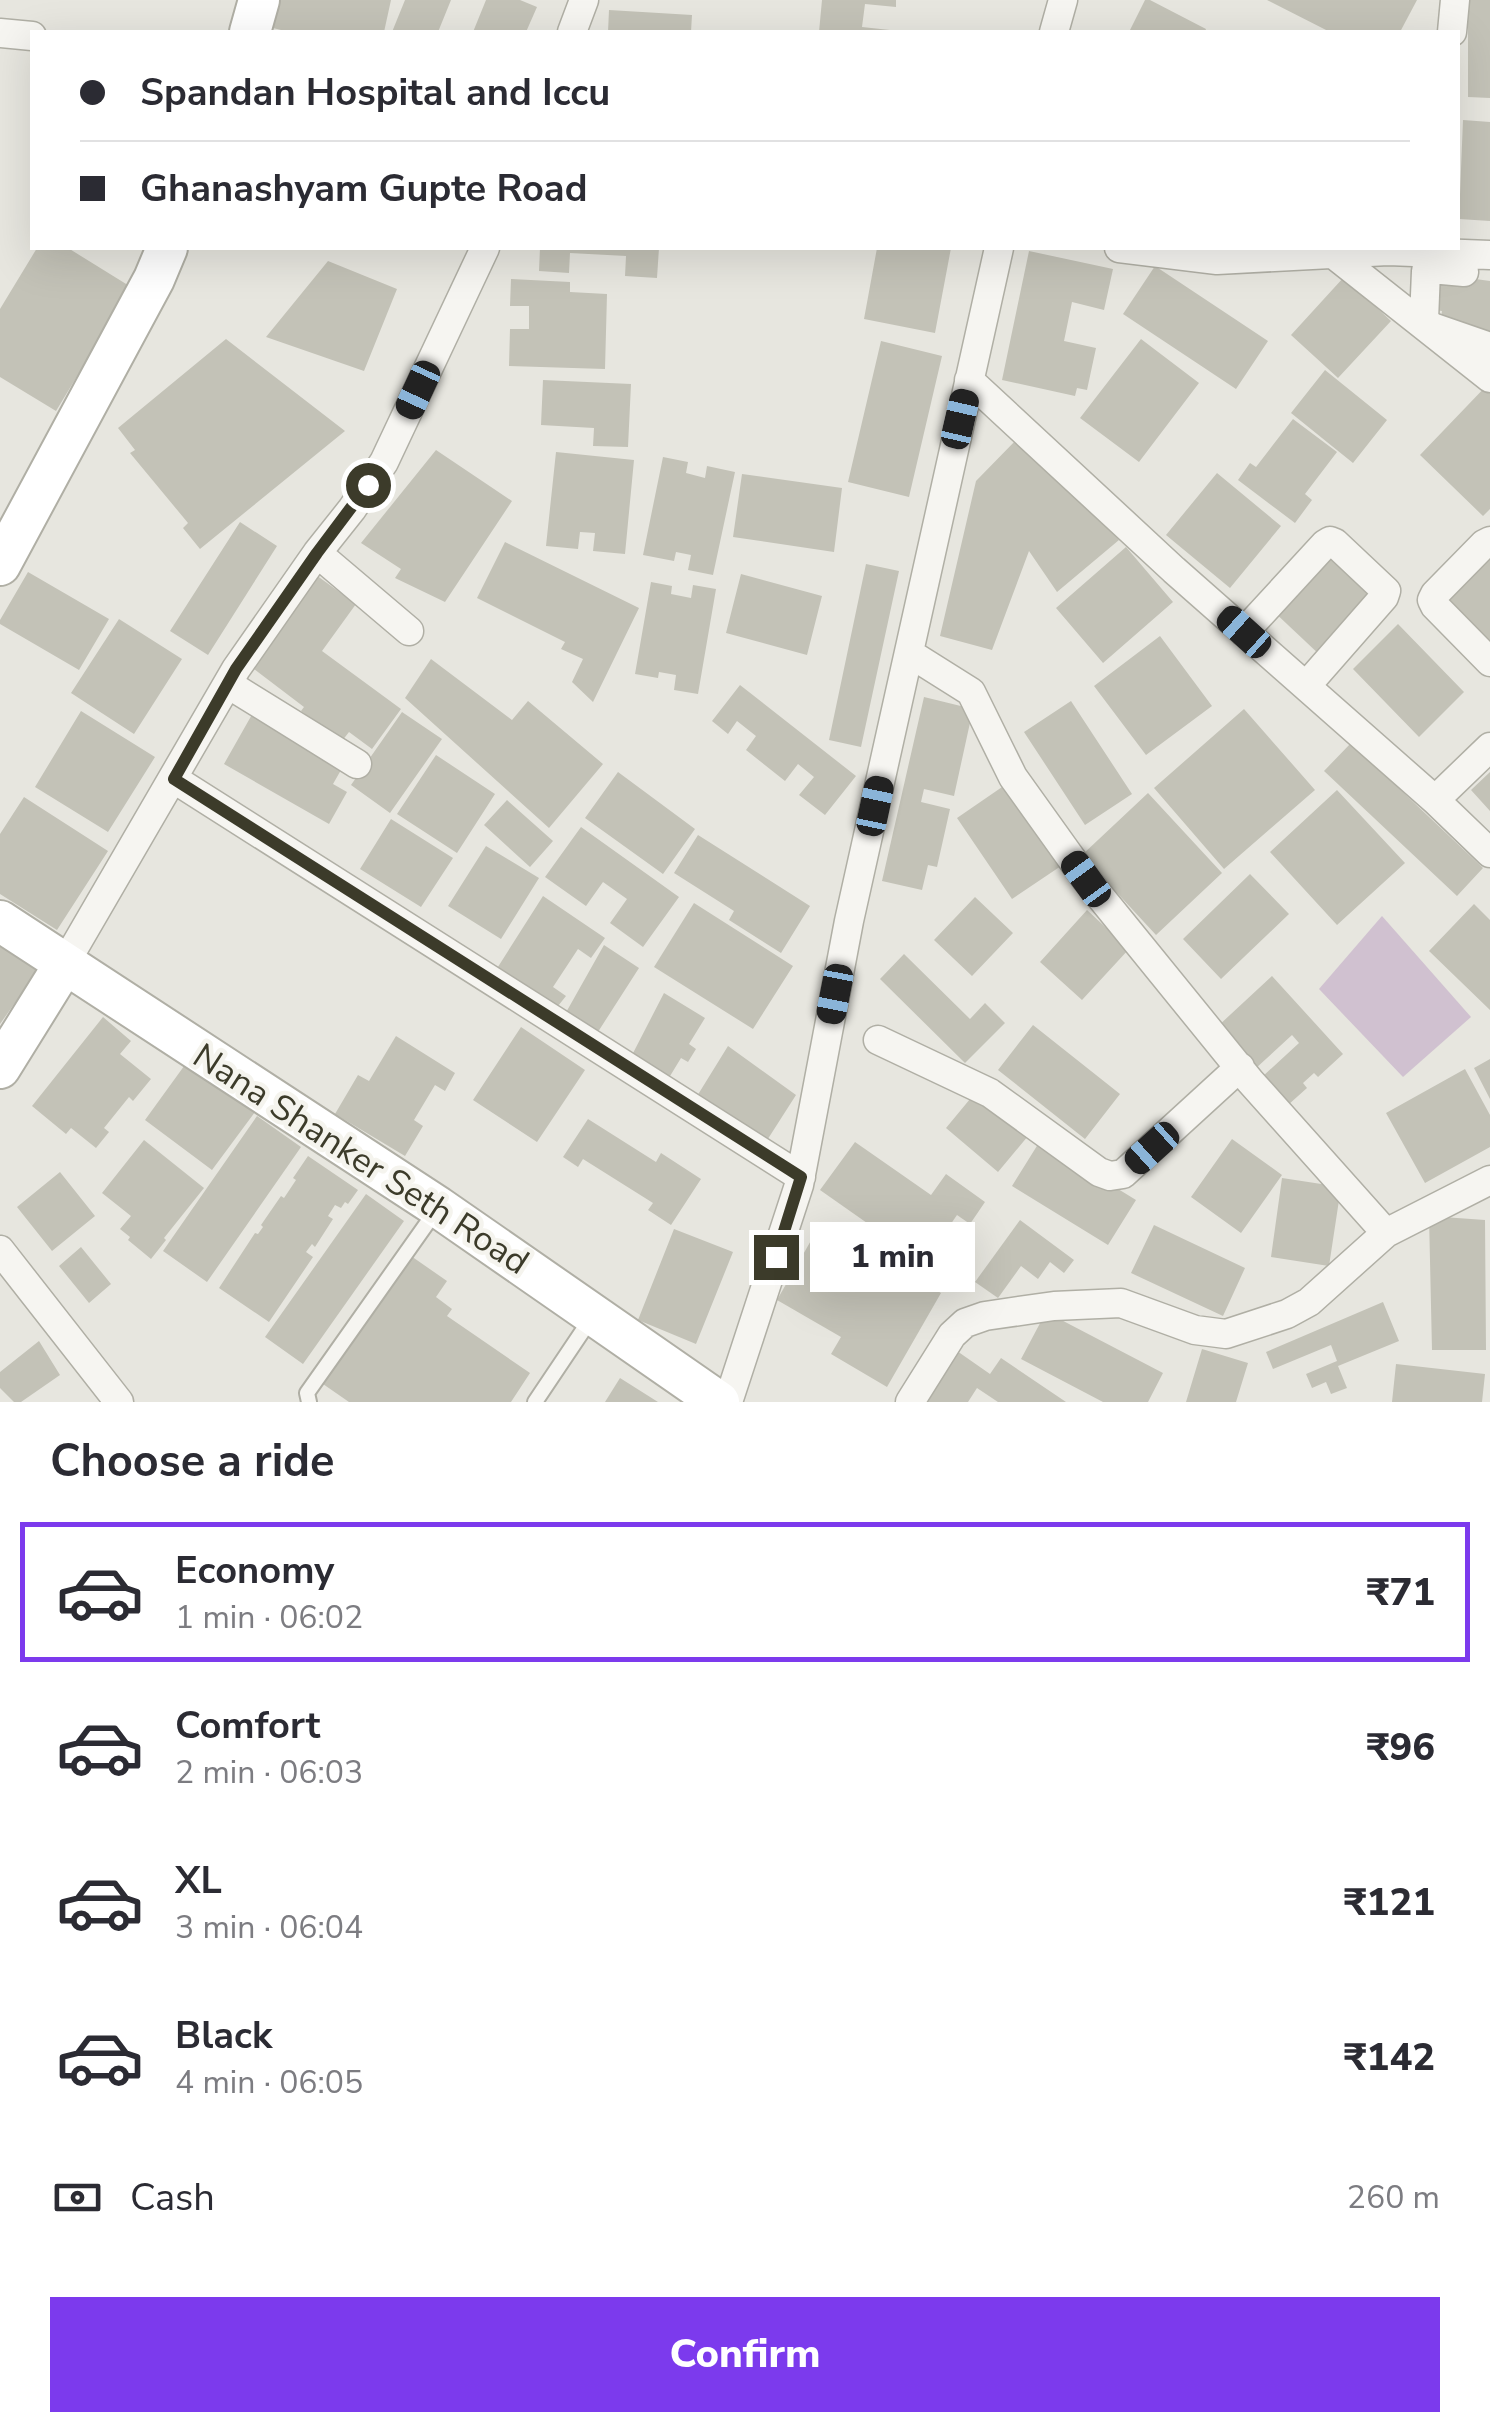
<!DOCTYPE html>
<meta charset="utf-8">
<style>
:root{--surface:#fff;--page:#f2f2f3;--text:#2b2b33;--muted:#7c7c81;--line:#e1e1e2;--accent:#7c3aed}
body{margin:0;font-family:"Nunito Sans",sans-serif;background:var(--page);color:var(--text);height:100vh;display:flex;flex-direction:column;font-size:38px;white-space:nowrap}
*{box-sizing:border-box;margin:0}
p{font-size:32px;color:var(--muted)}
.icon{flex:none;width:55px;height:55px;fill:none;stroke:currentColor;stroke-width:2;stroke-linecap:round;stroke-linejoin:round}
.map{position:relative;height:1402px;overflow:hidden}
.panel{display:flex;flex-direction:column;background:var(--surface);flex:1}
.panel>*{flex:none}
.hud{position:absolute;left:30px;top:30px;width:1430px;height:220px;border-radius:0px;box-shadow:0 10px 40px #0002;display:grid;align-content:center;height:220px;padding:0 50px;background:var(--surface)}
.end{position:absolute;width:45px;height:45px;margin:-22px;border:12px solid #3c3b2a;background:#fff;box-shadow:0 0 0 5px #fff}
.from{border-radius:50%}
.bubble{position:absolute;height:70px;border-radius:0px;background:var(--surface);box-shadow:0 10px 40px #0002;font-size:32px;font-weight:800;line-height:70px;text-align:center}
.car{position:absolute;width:30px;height:60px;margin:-30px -15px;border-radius:12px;box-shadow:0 0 8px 2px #0007;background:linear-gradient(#222 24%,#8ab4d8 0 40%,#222 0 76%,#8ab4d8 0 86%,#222 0)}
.hud b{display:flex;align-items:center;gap:35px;height:95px;font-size:38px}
.hud b+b{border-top:2px solid var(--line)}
.hud i{width:25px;height:25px;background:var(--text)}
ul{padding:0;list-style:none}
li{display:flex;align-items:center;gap:30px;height:140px;margin:0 20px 15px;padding:0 30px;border:5px solid transparent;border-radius:0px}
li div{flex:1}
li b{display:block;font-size:38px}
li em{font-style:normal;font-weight:800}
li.selected{border-color:var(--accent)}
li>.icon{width:90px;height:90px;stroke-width:1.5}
h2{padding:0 50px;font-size:45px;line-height:120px}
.pay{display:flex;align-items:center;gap:25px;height:110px;padding:0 50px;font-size:38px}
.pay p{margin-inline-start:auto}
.cta{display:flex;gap:20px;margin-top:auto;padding:20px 50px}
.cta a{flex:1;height:115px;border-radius:0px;background:var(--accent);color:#fff;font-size:40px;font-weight:800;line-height:115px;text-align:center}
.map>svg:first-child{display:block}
.green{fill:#d0c1d0}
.building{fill:#c3c2b7}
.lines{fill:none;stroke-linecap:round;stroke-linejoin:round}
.lane-casing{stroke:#b0afa5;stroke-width:18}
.street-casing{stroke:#b0afa5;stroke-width:31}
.secondary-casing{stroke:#b0afa5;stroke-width:44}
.lane{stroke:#f6f5f1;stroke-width:14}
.street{stroke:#f6f5f1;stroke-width:28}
.secondary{stroke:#fff;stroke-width:40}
.route{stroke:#3c3b2a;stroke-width:12}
.labels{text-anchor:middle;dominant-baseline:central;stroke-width:9;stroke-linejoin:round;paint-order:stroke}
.street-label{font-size:35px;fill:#3c3b2a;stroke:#f5f4ee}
</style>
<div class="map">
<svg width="1490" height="1402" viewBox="0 0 1490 1402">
<rect width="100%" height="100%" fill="#e7e6df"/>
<!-- green -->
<path class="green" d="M 1382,916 L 1471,1017 L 1403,1077 L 1319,989 Z"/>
<!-- building -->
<path class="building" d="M 271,0 L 391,0 L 384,32 L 289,32 L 265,26 Z
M 405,0 L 451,0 L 438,32 L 392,32 Z
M 486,0 L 520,0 L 537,7 L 526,32 L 473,32 Z
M 822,0 L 896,0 L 896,7 L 865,4 L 862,27 L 890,30 L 890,32 L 819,32 Z
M 1145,0 L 1150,0 L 1206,29 L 1205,32 L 1129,32 Z
M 1267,0 L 1417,0 L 1400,32 L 1330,32 Z
M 1468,0 L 1490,0 L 1490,98 L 1468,97 Z
M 609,10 L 692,15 L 691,32 L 608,32 Z
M 1463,120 L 1490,122 L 1490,221 L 1459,219 Z
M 37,248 L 68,248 L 131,287 L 56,411 L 0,377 L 0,309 Z
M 540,248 L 659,248 L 657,278 L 625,276 L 626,256 L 570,253 L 569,273 L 539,271 Z
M 877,248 L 951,248 L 935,333 L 864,319 Z
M 1029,251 L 1113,269 L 1104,310 L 1072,302 L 1064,341 L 1096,348 L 1087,390 L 1077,388 L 1075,396 L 1002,380 Z
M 328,261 L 397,289 L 364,371 L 266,337 Z
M 1155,266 L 1268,341 L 1236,389 L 1123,314 Z
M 1431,273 L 1490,281 L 1490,334 L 1440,326 L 1442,311 L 1426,309 Z
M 1344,277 L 1391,321 L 1338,378 L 1291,335 Z
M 511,279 L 570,282 L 570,292 L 607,294 L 605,369 L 509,366 L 510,329 L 529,329 L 529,306 L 510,306 Z
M 226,339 L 345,431 L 200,549 L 183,528 L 188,523 L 130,453 L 135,450 L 118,428 Z
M 1141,339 L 1199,383 L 1139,462 L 1080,418 Z
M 881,341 L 942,356 L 909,497 L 848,482 Z
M 1325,370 L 1387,420 L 1353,463 L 1291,413 Z
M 543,380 L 631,384 L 628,447 L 593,446 L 594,428 L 541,425 Z
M 1490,382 L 1490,509 L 1483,516 L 1420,455 Z
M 1293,419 L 1337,452 L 1305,494 L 1312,500 L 1295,523 L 1238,480 L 1250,463 L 1256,467 Z
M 1022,434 L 1119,540 L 1057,592 L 1029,551 L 992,650 L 940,636 L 976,481 Z
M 436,450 L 512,501 L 445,602 L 395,578 L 401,569 L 361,543 Z
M 556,452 L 634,460 L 625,554 L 593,551 L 595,533 L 580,532 L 578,549 L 546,546 Z
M 663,457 L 688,462 L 686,473 L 705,478 L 707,466 L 735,472 L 713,575 L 688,570 L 691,555 L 676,552 L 674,561 L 643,555 Z
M 1217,473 L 1281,526 L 1230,588 L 1166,535 Z
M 742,474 L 842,488 L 834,552 L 733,537 Z
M 240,522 L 277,546 L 208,655 L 170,631 Z
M 505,542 L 639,608 L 593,702 L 572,682 L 583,659 L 561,649 L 565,642 L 477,598 Z
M 1331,546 L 1381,593 L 1322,657 L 1271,609 Z
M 1126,547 L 1173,602 L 1103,663 L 1056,608 Z
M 1490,550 L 1490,648 L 1442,602 Z
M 866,564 L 899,571 L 861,747 L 829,740 Z
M 28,572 L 109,619 L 79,670 L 0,624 L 0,620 Z
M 741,574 L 822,596 L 807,655 L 726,633 Z
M 316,575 L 356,604 L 322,651 L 401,709 L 372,749 L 349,732 L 342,741 L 301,711 L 304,707 L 250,666 Z
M 651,582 L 672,586 L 671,594 L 691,598 L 693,585 L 716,589 L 698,694 L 674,690 L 676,675 L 659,672 L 658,678 L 635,674 Z
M 119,619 L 182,659 L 134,734 L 71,693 Z
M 1398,624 L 1464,692 L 1419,737 L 1353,669 Z
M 1160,636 L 1212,706 L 1146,755 L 1094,686 Z
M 431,659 L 512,720 L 528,701 L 603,764 L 549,828 L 405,698 Z
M 740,685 L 856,776 L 825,815 L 799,795 L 814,777 L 798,764 L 785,781 L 746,750 L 756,736 L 737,721 L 728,734 L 712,721 Z
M 924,697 L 973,709 L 954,796 L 924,789 L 921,802 L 950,809 L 937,867 L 928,865 L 922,890 L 882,881 Z
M 1071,701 L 1132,794 L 1085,825 L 1024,732 Z
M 1244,709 L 1315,790 L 1224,869 L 1154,788 Z
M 81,711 L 155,757 L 108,832 L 35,787 Z
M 254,711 L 345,763 L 333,784 L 347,792 L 329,824 L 224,764 Z
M 402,712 L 442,739 L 390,813 L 351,785 Z
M 1351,743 L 1483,868 L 1457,896 L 1324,771 Z
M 436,755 L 495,794 L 457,853 L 397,814 Z
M 618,772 L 695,829 L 663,874 L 585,818 Z
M 1490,772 L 1490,811 L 1471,790 Z
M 1005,785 L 1061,866 L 1012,899 L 957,818 Z
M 1337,790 L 1405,863 L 1337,925 L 1270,852 Z
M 1148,793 L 1222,873 L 1156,935 L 1082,855 Z
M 24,797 L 108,851 L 57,930 L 0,894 L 0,834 Z
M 507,800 L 553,841 L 530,867 L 484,825 Z
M 391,819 L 453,858 L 421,907 L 360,869 Z
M 581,827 L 679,897 L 643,947 L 610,923 L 627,899 L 603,882 L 586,906 L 545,877 Z
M 698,835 L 810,906 L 781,953 L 729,920 L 734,911 L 674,873 Z
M 486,846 L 539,878 L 501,939 L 448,906 Z
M 1250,874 L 1289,914 L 1221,979 L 1183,939 Z
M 543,896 L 605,938 L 591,958 L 578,949 L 553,987 L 566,996 L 554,1011 L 496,970 Z
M 975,897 L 1013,933 L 972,976 L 934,940 Z
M 694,903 L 793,966 L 753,1029 L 654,967 Z
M 1474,904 L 1490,920 L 1490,1010 L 1429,951 Z
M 1087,910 L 1129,949 L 1082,1000 L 1040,962 Z
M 0,937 L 41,966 L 0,1024 Z
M 604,945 L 639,968 L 596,1035 L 564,1016 Z
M 904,954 L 970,1019 L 985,1003 L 1005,1023 L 965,1063 L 880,979 Z
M 1272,976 L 1343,1054 L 1318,1077 L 1314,1073 L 1303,1083 L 1307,1088 L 1288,1105 L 1262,1077 L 1299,1043 L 1292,1035 L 1255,1069 L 1217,1027 Z
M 664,993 L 705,1018 L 689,1044 L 696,1049 L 688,1062 L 681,1058 L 667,1081 L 631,1057 Z
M 103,1017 L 131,1041 L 120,1054 L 151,1079 L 133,1101 L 129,1097 L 104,1128 L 109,1132 L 96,1148 L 71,1128 L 66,1134 L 32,1106 Z
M 1033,1025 L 1120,1094 L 1085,1139 L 998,1070 Z
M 521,1027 L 585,1070 L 537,1142 L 473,1100 Z
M 396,1036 L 455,1073 L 445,1091 L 435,1085 L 414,1120 L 423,1126 L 405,1156 L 335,1114 L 358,1075 L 369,1081 Z
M 728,1046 L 796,1095 L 764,1145 L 694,1101 Z
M 1490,1059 L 1490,1099 L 1474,1068 Z
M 187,1062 L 255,1112 L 212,1170 L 145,1120 Z
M 1465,1069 L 1490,1115 L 1490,1147 L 1425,1183 L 1386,1113 Z
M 975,1093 L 1028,1136 L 998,1172 L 946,1128 Z
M 257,1116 L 301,1147 L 207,1282 L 163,1251 Z
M 588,1119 L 656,1162 L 661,1153 L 701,1179 L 671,1225 L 648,1210 L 653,1203 L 583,1159 L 578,1167 L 563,1157 Z
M 1232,1139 L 1282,1175 L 1241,1233 L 1191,1197 Z
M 144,1140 L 204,1188 L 164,1238 L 166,1240 L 151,1259 L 128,1240 L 130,1237 L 120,1229 L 131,1216 L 102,1193 Z
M 1040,1141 L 1136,1200 L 1108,1245 L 1012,1186 Z
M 855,1142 L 931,1195 L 946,1174 L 985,1202 L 970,1224 L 957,1215 L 924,1263 L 820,1190 Z
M 308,1156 L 358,1190 L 348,1204 L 345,1202 L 341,1208 L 335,1205 L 328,1216 L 333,1219 L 315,1247 L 312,1244 L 306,1252 L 313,1257 L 269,1322 L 219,1288 L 255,1233 L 258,1234 L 263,1227 L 261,1225 L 281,1196 L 284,1198 L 296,1180 L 293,1178 Z
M 60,1172 L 95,1216 L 52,1251 L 17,1207 Z
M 1282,1178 L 1341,1187 L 1329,1266 L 1271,1257 Z
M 366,1194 L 404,1221 L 303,1364 L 265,1337 Z
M 1429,1216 L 1485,1220 L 1486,1350 L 1432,1350 Z
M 1020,1220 L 1074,1260 L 1064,1273 L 1050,1262 L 1038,1279 L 1021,1266 L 998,1298 L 975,1282 Z
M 821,1223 L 941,1293 L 887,1387 L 831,1354 L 841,1337 L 777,1300 Z
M 1154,1225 L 1245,1268 L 1223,1316 L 1131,1273 Z
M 674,1229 L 733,1252 L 696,1344 L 638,1320 Z
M 81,1247 L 111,1284 L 89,1303 L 59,1266 Z
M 411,1256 L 447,1281 L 436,1297 L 452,1309 L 447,1316 L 530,1373 L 511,1402 L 349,1402 L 323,1384 Z
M 1383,1302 L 1399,1341 L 1338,1366 L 1347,1388 L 1331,1394 L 1326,1382 L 1312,1388 L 1306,1374 L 1337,1361 L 1331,1345 L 1273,1369 L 1266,1352 Z
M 1046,1312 L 1163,1373 L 1148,1402 L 1103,1402 L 1021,1359 Z
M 39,1341 L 60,1375 L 21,1402 L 14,1402 L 0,1388 L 0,1372 Z
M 1202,1349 L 1248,1363 L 1236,1402 L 1186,1402 Z
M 957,1351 L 990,1374 L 1001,1358 L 1066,1402 L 998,1402 L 977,1388 L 968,1402 L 924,1402 Z
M 1396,1364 L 1485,1374 L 1482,1402 L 1392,1402 Z
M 620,1378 L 658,1402 L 605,1402 Z"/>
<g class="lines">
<!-- lane casing -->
<g class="lane-casing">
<path id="lane" d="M 309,1402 L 307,1393 L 435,1212
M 535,1402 L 590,1320"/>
</g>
<!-- street casing -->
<g class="street-casing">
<path id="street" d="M 572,32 L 584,0
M 1054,32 L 1063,0
M 1452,32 L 1455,0
M 0,33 L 32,36
M 1119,248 L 1217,260 L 1388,251 L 1490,255
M 1332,253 L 1490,378
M 1464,272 L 1431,269 L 1426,271 L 1424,320 L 1432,327 L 1490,347
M 969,380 L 1174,570 L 1435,800 L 1490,853
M 1490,541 L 1484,544 L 1435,594 L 1432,600 L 1435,606 L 1490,662
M 317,553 L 409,631
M 1244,632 L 1325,544 L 1330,541 L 1335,543 L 1386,591 L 1384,597 L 1306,686
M 909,653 L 971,692 L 1013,777 L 1086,879 L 1250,1081 L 1386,1233
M 228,684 L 357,764
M 174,779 L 801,1177
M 1435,800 L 1490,747
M 64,965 L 236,669 L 317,553 L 352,509 L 384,462 L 485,248
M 878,1040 L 990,1093 L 1099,1172 L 1110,1176 L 1123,1174 L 1240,1067
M 0,1250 L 119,1402
M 728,1402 L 799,1185 L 849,921 L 999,248
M 910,1402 L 952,1335 L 965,1323 L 985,1316 L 1054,1306 L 1121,1303 L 1195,1330 L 1226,1334 L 1287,1314 L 1309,1302 L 1386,1233 L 1490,1180"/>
</g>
<!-- secondary casing -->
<g class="secondary-casing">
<path id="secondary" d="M 250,32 L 259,0
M 0,565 L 154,279 L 167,248
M 0,921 L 438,1207 L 719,1402
M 0,1068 L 64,965"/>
</g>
<!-- lane -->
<use href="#lane" class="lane"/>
<!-- street -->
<use href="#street" class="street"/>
<!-- secondary -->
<use href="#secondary" class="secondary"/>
</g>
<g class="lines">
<!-- route -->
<path class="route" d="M 368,485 L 317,553 L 236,669 L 174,779 L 801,1177 L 776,1257"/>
</g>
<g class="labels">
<!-- street labels -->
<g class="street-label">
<text transform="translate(361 1159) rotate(33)">Nana Shanker Seth Road</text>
</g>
</g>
</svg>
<i class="end from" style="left:368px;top:485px"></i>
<i class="end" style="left:776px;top:1257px"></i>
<div class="bubble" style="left:810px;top:1222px;width:165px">1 min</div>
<i class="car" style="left:418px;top:390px;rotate:205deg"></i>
<i class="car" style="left:960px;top:419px;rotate:13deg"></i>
<i class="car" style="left:1244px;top:632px;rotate:312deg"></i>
<i class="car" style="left:875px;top:806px;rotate:12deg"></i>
<i class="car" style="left:1086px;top:879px;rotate:324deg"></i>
<i class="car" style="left:835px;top:994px;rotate:191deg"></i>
<i class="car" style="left:1152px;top:1148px;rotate:228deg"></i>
<div class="hud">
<b><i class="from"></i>Spandan Hospital and Iccu</b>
<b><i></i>Ghanashyam Gupte Road</b>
</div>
</div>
<section class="panel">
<h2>Choose a ride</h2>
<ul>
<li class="selected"><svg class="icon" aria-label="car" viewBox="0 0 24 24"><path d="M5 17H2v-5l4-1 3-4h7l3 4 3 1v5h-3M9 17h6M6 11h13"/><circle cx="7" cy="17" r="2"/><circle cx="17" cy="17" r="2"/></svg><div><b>Economy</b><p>1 min · 06:02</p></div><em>₹71</em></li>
<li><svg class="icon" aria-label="car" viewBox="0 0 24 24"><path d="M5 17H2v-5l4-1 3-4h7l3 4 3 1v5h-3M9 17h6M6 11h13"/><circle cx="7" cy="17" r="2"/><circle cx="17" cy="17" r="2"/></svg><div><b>Comfort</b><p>2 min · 06:03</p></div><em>₹96</em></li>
<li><svg class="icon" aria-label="car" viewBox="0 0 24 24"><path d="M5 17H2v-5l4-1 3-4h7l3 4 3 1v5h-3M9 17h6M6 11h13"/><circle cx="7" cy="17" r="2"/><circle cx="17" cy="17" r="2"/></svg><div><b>XL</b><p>3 min · 06:04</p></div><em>₹121</em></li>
<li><svg class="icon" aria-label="car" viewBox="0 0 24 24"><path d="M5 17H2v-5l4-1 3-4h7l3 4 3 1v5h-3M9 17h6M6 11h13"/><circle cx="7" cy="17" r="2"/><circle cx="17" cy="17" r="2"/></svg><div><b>Black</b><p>4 min · 06:05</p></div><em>₹142</em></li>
</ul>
<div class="pay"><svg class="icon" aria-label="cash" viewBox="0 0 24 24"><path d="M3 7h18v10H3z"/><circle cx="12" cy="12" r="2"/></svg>Cash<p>260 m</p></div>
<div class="cta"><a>Confirm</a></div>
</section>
